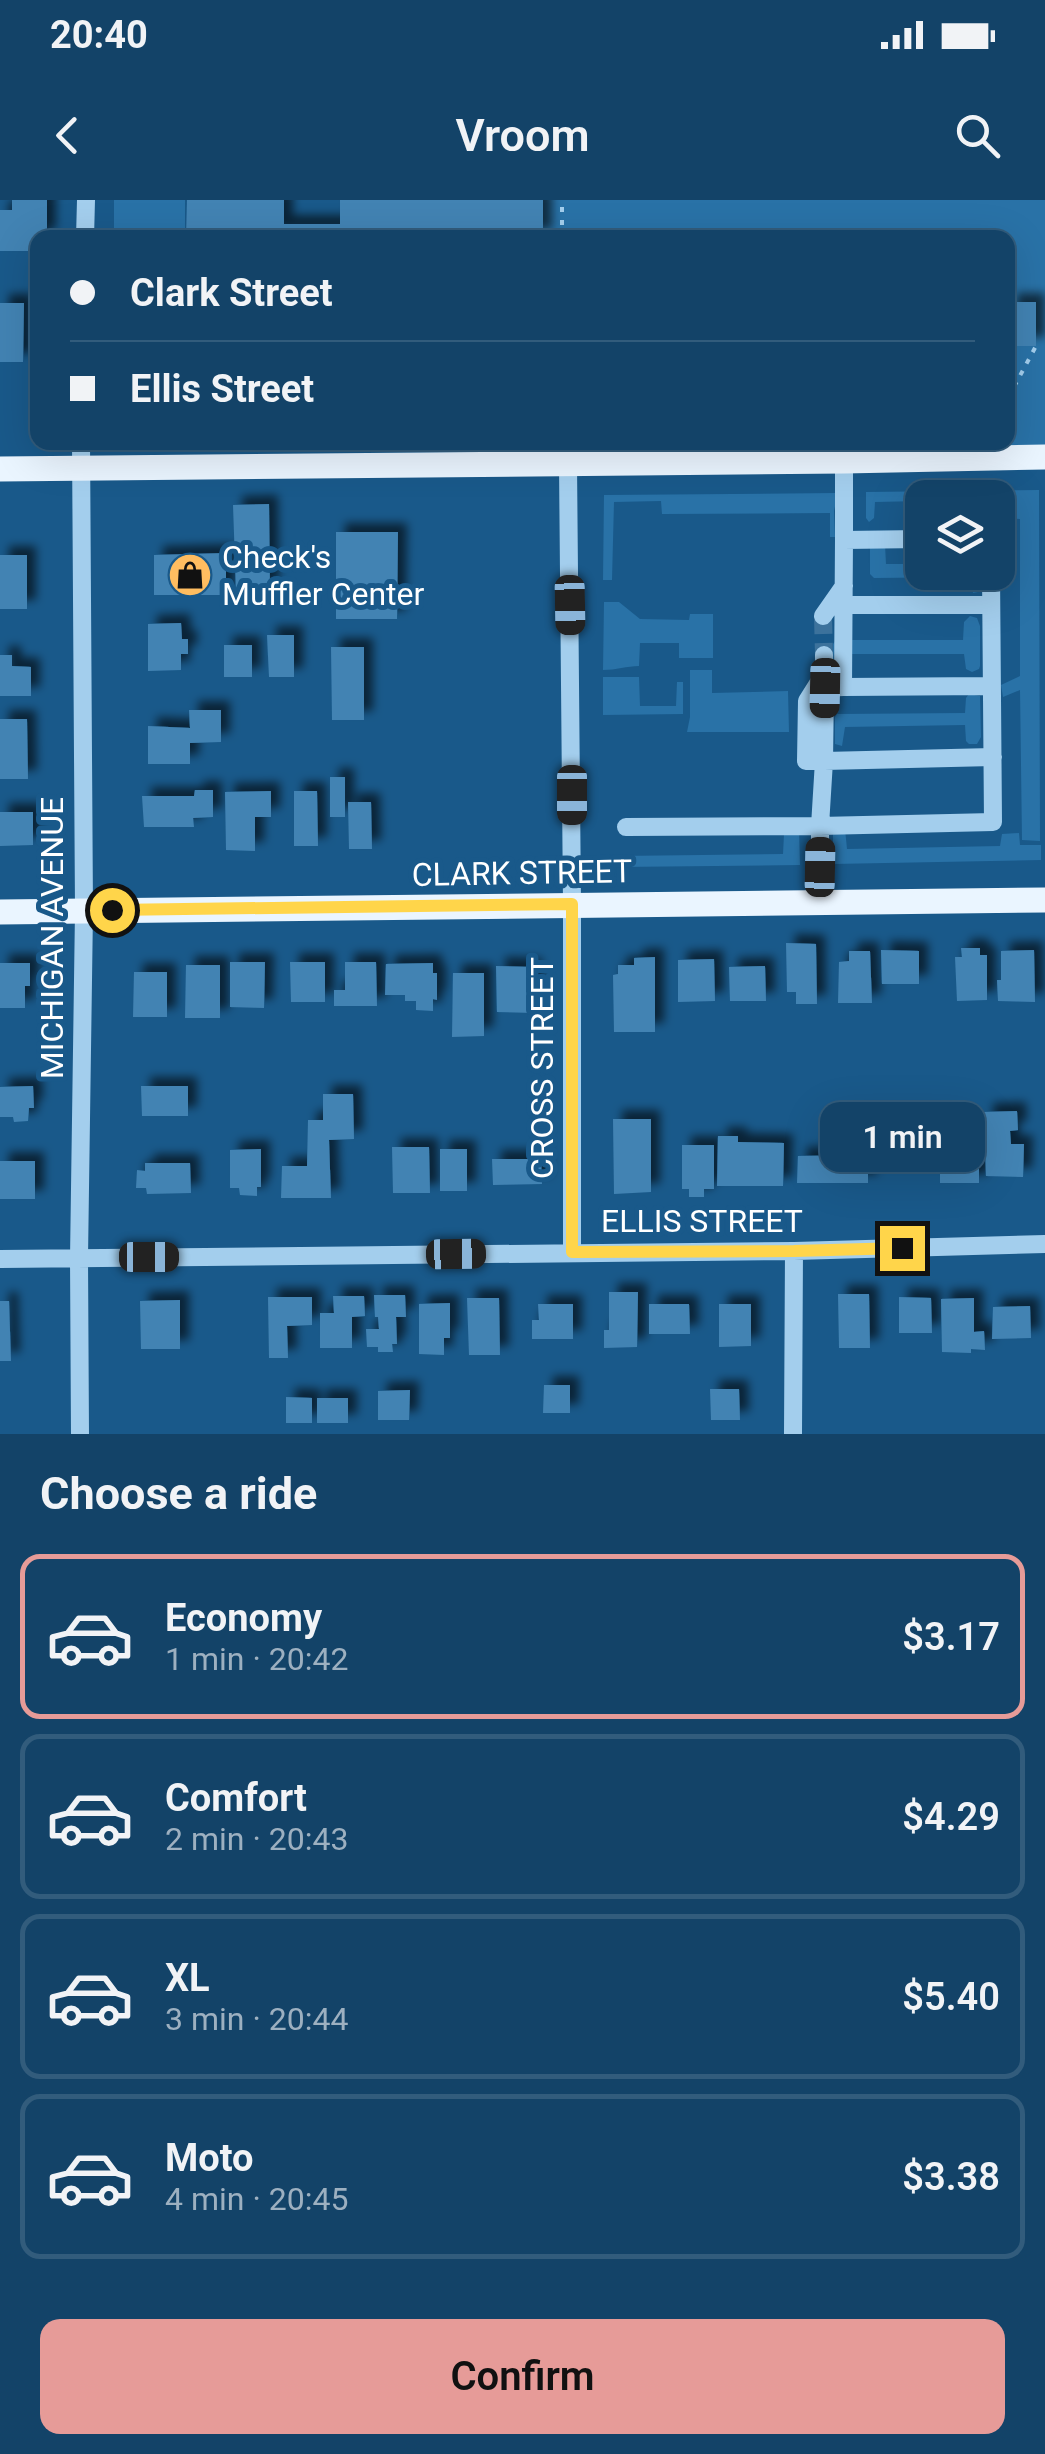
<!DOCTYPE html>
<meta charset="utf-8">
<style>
:root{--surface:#134368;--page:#1c4a6e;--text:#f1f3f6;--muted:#9db0c0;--line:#325c7c;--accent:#e69b98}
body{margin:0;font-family:Roboto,sans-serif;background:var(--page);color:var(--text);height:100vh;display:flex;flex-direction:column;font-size:38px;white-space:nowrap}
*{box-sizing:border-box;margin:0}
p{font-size:32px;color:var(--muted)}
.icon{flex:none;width:55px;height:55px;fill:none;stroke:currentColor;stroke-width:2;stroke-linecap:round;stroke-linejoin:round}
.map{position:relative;height:1234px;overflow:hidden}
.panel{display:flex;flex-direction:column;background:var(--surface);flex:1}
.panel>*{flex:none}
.guide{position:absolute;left:30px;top:30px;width:985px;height:220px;border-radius:20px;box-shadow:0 10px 40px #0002,0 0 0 2px var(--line);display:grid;align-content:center;height:220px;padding:0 40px;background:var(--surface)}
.controls{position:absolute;left:905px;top:280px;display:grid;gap:20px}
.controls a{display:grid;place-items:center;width:110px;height:110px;border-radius:20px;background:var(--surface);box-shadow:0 10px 40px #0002,0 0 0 2px var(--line);font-size:50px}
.end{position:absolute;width:45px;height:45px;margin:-22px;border:12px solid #ffd54a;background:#111;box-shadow:0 0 0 5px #111}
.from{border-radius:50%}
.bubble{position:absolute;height:70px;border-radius:20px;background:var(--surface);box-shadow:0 10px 40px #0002,0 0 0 2px var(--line);font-size:32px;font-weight:600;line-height:70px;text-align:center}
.car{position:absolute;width:30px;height:60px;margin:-30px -15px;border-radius:12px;box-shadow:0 0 8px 2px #0007;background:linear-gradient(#222 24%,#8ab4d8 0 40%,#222 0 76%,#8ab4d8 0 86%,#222 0)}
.guide b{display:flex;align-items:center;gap:35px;height:95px;font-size:38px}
.guide b+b{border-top:2px solid var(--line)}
.guide i{width:25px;height:25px;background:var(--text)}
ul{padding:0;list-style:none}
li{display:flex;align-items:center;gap:30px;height:165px;margin:0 20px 15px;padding:0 20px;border:5px solid var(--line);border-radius:20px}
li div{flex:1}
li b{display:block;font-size:38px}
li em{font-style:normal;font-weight:600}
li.active{border-color:var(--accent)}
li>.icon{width:90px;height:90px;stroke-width:1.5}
h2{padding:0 40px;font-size:45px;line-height:120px}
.cta{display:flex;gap:20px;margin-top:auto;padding:20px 40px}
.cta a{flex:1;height:115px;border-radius:20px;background:var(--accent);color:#111;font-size:40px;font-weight:600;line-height:115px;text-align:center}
.status{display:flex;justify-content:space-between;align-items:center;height:70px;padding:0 50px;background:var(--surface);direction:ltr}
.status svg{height:28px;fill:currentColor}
header{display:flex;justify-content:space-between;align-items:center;height:130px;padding:0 40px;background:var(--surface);font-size:45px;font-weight:600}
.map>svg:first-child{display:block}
.green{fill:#2972a7}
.building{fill:#4283b3;filter:url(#shadow)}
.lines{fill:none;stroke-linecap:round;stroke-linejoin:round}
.minor-tunnel{stroke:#3c729c;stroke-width:18;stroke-dasharray:18 9;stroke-linecap:butt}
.path{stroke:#a3ceed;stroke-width:4;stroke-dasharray:5 8;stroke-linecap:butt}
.minor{stroke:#a3ceed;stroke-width:18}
.major{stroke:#eaf5ff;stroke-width:25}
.route{stroke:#ffd54a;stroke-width:12}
.labels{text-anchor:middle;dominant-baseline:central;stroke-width:10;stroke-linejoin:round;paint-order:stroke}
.poi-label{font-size:32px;fill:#fff;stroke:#19598a;text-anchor:start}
.street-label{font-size:32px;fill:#fff;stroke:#19598a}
</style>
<div class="status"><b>20:40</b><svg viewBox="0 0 49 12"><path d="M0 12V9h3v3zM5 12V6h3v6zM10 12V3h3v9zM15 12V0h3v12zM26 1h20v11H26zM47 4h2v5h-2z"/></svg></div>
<header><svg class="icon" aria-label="back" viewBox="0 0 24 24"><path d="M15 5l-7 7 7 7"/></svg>Vroom<svg class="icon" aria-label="search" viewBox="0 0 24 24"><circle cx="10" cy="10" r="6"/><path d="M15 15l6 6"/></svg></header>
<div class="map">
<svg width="1045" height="1234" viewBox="0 0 1045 1234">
<defs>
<filter id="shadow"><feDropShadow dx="9" dy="-9" stdDeviation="5" flood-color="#0009"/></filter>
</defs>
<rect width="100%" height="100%" fill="#19598a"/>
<!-- green -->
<path class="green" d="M 114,0 L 185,0 L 185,37 L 114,37 Z
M 543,0 L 1045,0 L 1045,257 L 541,262 L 541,243 L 1008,242 L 1008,38 L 543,37 Z
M 1039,290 L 1040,641 L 1022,640 L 1020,490 L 1003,497 L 1001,485 L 1020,476 L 1020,319 L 998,318 L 998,298 L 922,298 L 922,301 L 875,302 L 874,318 L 869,322 L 866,318 L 866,292 Z
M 838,293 L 834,311 L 835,337 L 830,337 L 830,313 L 662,314 L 661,301 L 614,302 L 612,380 L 603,380 L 604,295 Z
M 885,345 L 886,364 L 922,364 L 922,372 L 978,373 L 978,392 L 973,393 L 971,377 L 874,378 L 870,374 L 870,347 Z
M 604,402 L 619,402 L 640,419 L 689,420 L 690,414 L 713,414 L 713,458 L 679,458 L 679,443 L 640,443 L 639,466 C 627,466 616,470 603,470 Z
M 970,416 L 977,418 L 980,426 L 980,466 L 979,469 L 972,472 L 966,469 L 964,454 L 843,454 L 839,473 L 833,471 L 833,444 L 836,440 L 963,440 L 964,422 Z
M 690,470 L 712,470 L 712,493 L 788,491 L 789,532 L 687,532 L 690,517 Z
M 603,477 L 639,477 L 640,506 L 676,506 L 677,482 L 683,482 L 683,514 L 603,515 Z
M 969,494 L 980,496 L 981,537 L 977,544 L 969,544 L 966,541 L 965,525 L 845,527 L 842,546 L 835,544 L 835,517 L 837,514 L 965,513 L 966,498 Z
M 845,629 L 847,649 L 1000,646 L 1002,634 L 1019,633 L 1020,645 L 1041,645 L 1041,660 L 833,664 L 833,633 Z
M 799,630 L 800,665 L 618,667 L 618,656 L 783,654 L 784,634 Z"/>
<!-- building -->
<path class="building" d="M 12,0 L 47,0 L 47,38 L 38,38 L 38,51 L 0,51 L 0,10 L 12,10 Z
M 187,0 L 284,0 L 284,24 L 340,24 L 340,0 L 543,0 L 543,38 L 186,38 Z
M 1008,102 L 1036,102 L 1036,146 L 1008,146 Z
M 0,103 L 24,103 L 23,162 L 0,162 Z
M 269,304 L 270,391 L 236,391 L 233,305 Z
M 336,332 L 398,332 L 397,419 L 336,419 Z
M 226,353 L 226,395 L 154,395 L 154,355 Z
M 0,355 L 27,355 L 27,409 L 0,409 Z
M 181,423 L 182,439 L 188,439 L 188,454 L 181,454 L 181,470 L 148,471 L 148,424 Z
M 267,435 L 294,435 L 294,477 L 269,477 Z
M 224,445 L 252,445 L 252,477 L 224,477 Z
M 331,447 L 364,447 L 364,520 L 332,520 Z
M 0,455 L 12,455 L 12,466 L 31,467 L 31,496 L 0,496 Z
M 189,510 L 221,510 L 221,542 L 190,543 L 190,564 L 148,564 L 148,526 L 190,528 Z
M 0,519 L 27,519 L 28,579 L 0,579 Z
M 330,577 L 345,577 L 345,617 L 330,617 Z
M 195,590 L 213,590 L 213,617 L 193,618 L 194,627 L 144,627 L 142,596 L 194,596 Z
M 271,591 L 271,617 L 255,617 L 255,651 L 226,650 L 225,592 Z
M 294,591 L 317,591 L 318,646 L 294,646 Z
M 348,602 L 371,602 L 372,649 L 349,649 Z
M 0,612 L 33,612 L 33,645 L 0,646 Z
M 786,743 L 816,744 L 817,804 L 796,804 L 796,792 L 787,792 Z
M 961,748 L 980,748 L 980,755 L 987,755 L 987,800 L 957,801 L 955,757 L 962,757 Z
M 881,750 L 919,751 L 919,784 L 882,784 Z
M 1034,750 L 1035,802 L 998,801 L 997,780 L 1001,780 L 1001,751 Z
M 849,751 L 870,751 L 872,803 L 838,803 L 839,762 L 849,761 Z
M 655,757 L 655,832 L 614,832 L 613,775 L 618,774 L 618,765 L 634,765 L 634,758 Z
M 714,759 L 715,801 L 678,802 L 678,760 Z
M 230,762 L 265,762 L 264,808 L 230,807 Z
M 290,762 L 325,762 L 325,802 L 291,802 Z
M 345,762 L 376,762 L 377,806 L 334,806 L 334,790 L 345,790 Z
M 0,763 L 30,763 L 30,786 L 25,786 L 25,808 L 0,808 Z
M 433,763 L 433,773 L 437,773 L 437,800 L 433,799 L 433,811 L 416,810 L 416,801 L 405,801 L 405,795 L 385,795 L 386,764 Z
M 186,765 L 220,765 L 220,818 L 185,818 Z
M 496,766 L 533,767 L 534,813 L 497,812 Z
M 765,766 L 766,801 L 730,801 L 729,767 Z
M 134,772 L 167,772 L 167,817 L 133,817 Z
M 453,773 L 484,773 L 484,836 L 452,837 Z
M 33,886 L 34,908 L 29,908 L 28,921 L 14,922 L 13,917 L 0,917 L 0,887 Z
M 141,886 L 188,886 L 188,916 L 142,916 Z
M 323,894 L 353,894 L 354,939 L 329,940 L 331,998 L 281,998 L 282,966 L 307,966 L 308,920 L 323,920 Z
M 1017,911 L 1018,930 L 1010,931 L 1011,944 L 1024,944 L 1023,977 L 986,976 L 984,912 Z
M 613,919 L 651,919 L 651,992 L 614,994 Z
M 718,936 L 738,936 L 738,942 L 784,943 L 783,986 L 717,986 Z
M 682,945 L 714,945 L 714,989 L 704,989 L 704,997 L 689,997 L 689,989 L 682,989 Z
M 392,947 L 429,947 L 430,993 L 393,993 Z
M 940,947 L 979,947 L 979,983 L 940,983 Z
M 261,949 L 261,987 L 257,987 L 257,996 L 240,995 L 239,988 L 230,988 L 230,950 Z
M 440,949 L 467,949 L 467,991 L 440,991 Z
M 868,955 L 868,983 L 797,983 L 798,956 Z
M 492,959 L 541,959 L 542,984 L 493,985 Z
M 0,961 L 35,961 L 35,999 L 0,999 Z
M 145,963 L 190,963 L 191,993 L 147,994 L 146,988 L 136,988 L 137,970 L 145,971 Z
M 609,1092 L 638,1092 L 637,1147 L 604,1148 L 604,1130 L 609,1130 Z
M 838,1094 L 869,1094 L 870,1148 L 839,1148 Z
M 374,1095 L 405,1095 L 406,1117 L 396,1117 L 397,1144 L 392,1144 L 393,1152 L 378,1152 L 378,1147 L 367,1147 L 366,1129 L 379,1129 L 378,1117 L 375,1117 Z
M 333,1096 L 364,1096 L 365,1116 L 352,1117 L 352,1148 L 320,1148 L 320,1113 L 334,1113 Z
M 268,1097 L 312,1097 L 312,1125 L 287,1126 L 288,1158 L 269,1158 Z
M 899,1097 L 931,1098 L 932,1133 L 899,1133 Z
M 467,1098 L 499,1098 L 500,1155 L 469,1155 Z
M 974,1098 L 974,1132 L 984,1131 L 985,1150 L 971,1149 L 971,1153 L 942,1152 L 941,1099 Z
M 180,1100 L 180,1149 L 141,1149 L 140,1101 Z
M 0,1101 L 9,1101 L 11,1161 L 0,1161 Z
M 450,1103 L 450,1138 L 444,1138 L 444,1155 L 419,1154 L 419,1104 Z
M 538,1104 L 573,1104 L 573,1139 L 532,1139 L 532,1120 L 539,1120 Z
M 649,1104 L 689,1104 L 690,1134 L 649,1134 Z
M 719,1104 L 751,1104 L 751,1146 L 719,1147 Z
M 1030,1106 L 1031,1138 L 992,1139 L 993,1107 Z
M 544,1185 L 570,1185 L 570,1213 L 543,1213 Z
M 710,1189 L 739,1189 L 740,1220 L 711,1220 Z
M 410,1190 L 409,1220 L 378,1220 L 378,1191 Z
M 286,1197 L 312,1198 L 312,1223 L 286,1223 Z
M 317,1198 L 348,1198 L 348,1223 L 317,1223 Z"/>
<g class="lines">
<!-- minor-tunnel -->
<path class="minor-tunnel" d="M 823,416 L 824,455"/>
<!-- path -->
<path class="path" d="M 543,34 L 548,34 L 548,38
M 562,38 L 562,0
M 1008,198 L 1036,146"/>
<!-- minor -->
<path class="minor" d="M 85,38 L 86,0
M 844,261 L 844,340
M 568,264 L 572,704 L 572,1052
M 922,339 L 844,340 L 843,487 L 990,486
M 844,405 L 991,405
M 823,416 L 844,386
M 824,455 L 824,474 L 807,501 L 806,561 L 824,561 L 825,488 L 843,487
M 626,627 L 820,626 L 824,561 L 993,557
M 820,702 L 820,626 L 993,622 L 991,372
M 0,1059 L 794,1051 L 1045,1044
M 80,1234 L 79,1058 L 84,711 L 81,242
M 793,1234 L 794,1051"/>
<!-- major -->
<path class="major" d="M 0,269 L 844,261 L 1045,257
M 0,712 L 1045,700"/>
</g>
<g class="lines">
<!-- route -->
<path class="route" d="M 112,710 L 572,704 L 572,1052 L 794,1051 L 902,1048"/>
</g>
<!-- icons -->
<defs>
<g id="shop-disc" transform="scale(2.25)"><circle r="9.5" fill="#ffbd60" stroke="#19598a"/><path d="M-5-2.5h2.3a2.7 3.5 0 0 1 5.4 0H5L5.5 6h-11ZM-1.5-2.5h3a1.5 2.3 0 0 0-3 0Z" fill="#111"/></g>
</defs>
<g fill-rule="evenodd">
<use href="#shop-disc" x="190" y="375"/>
</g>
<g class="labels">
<!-- poi labels -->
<g class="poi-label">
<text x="222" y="357">Check's<tspan x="222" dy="37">Muffler Center</tspan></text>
</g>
<!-- street labels -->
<g class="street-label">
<text transform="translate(522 673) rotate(-1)">CLARK STREET</text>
<text transform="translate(52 738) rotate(-90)">MICHIGAN AVENUE</text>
<text transform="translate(542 868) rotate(-90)">CROSS STREET</text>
<text x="702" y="1021">ELLIS STREET</text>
</g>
</g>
</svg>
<div class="controls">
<a><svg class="icon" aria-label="layers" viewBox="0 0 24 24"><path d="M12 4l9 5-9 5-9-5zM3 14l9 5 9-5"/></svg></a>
</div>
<i class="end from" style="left:112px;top:710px"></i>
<i class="end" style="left:902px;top:1048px"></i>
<div class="bubble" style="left:820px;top:902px;width:165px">1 min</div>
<i class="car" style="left:570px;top:405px;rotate:179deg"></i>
<i class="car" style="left:825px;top:488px;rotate:181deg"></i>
<i class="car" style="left:572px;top:595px;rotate:180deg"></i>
<i class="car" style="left:820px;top:667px;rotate:1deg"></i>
<i class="car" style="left:456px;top:1054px;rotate:89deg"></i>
<i class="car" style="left:149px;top:1057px;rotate:90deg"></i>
<div class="guide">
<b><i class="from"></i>Clark Street</b>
<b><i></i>Ellis Street</b>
</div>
</div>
<section class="panel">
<h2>Choose a ride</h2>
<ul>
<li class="active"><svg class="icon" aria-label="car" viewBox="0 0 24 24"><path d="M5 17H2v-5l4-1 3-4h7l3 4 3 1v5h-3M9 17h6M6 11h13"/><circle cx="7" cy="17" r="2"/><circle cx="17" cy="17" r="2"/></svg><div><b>Economy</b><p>1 min · 20:42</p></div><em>$3.17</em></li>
<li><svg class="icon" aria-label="car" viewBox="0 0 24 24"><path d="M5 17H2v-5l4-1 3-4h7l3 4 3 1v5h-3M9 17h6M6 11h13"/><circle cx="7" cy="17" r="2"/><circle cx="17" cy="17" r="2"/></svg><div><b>Comfort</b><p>2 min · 20:43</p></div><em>$4.29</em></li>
<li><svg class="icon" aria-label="car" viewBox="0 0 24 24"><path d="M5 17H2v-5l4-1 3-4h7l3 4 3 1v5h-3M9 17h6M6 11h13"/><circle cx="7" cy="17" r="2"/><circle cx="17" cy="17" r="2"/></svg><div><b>XL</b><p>3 min · 20:44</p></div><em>$5.40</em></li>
<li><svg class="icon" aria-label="car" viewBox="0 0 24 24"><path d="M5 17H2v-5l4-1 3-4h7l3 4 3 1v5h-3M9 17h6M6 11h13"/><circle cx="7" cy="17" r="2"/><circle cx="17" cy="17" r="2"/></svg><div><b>Moto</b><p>4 min · 20:45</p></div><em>$3.38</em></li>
</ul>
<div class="cta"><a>Confirm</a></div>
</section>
